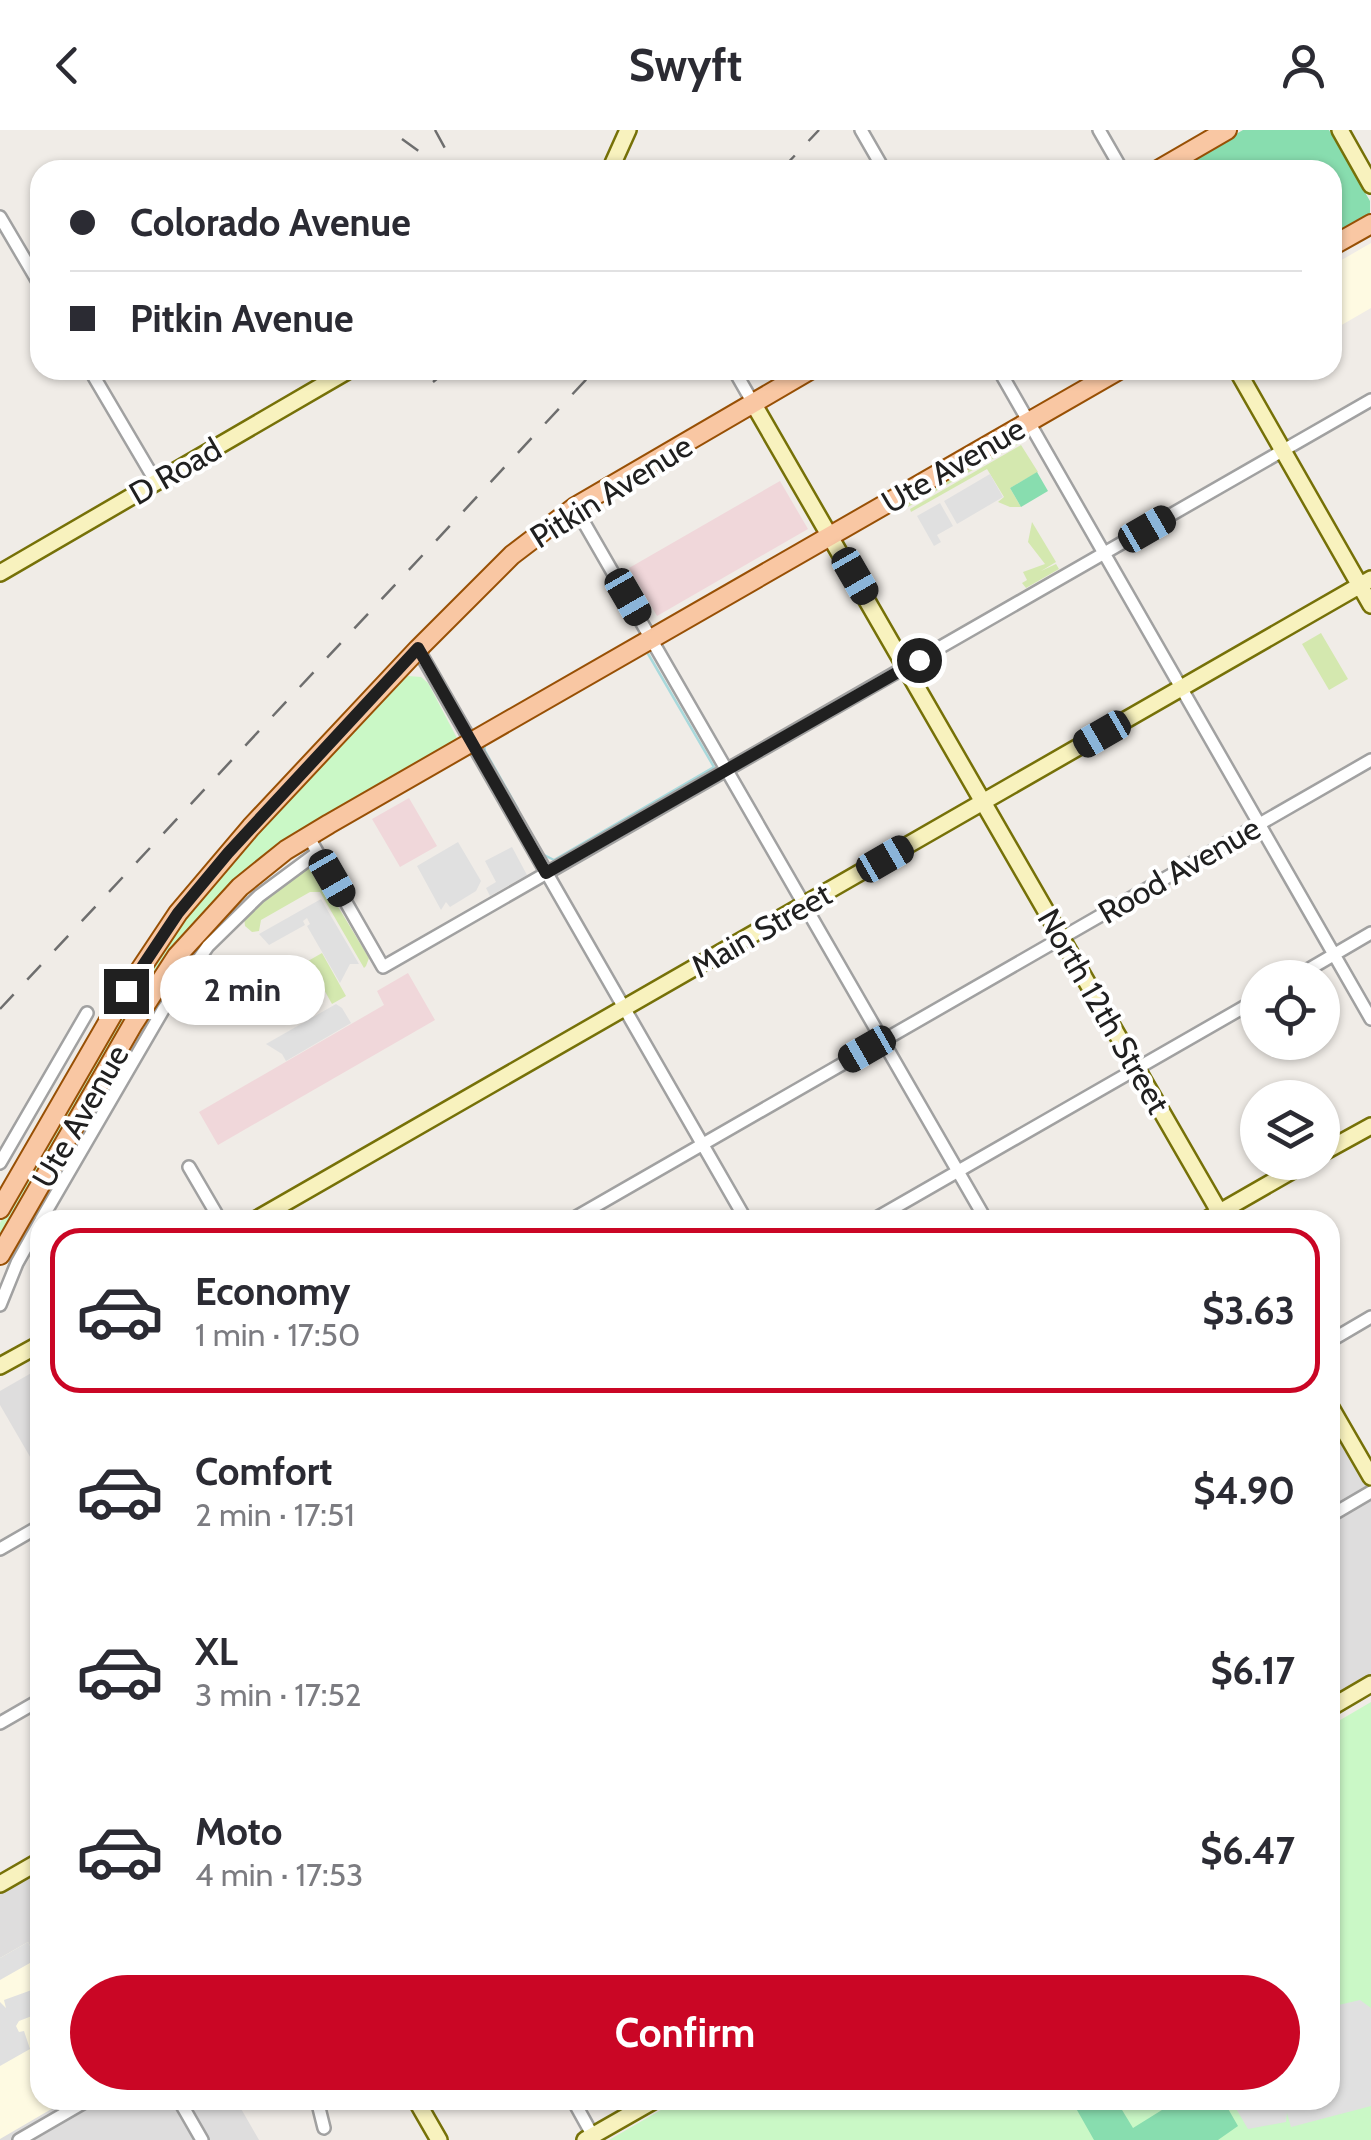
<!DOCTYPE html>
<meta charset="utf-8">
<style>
:root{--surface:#fff;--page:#f7f7f7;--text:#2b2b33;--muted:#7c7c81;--line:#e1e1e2;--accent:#ca0625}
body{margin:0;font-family:Cabin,sans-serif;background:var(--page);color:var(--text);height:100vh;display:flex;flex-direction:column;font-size:38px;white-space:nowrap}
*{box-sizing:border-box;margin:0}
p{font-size:32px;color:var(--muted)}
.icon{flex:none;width:55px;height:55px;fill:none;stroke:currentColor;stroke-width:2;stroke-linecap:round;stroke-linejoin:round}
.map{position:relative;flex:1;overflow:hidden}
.details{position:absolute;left:30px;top:1080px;width:1310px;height:900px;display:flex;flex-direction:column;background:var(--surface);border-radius:30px;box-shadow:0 2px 8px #0004}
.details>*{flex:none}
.banner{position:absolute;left:30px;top:30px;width:1312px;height:220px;border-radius:30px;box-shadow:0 2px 8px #0004;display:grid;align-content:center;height:220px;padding:0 40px;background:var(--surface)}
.tools{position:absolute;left:1240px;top:830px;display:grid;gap:20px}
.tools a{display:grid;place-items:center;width:100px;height:100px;border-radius:50%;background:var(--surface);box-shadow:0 2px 8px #0004;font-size:50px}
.end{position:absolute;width:45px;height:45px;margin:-22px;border:12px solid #202020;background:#fff;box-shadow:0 0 0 5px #fff}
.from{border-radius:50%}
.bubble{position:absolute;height:70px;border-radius:35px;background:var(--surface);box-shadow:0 2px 8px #0004;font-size:32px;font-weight:700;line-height:70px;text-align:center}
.car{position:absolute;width:30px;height:60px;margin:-30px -15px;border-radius:12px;box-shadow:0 0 8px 2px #0007;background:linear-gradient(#222 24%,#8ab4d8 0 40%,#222 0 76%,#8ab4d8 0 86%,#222 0)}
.banner b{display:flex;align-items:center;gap:35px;height:95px;font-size:38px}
.banner b+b{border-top:2px solid var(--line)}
.banner i{width:25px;height:25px;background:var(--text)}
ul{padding:18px 0 0;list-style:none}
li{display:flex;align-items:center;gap:30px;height:165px;margin:0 20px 15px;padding:0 20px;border:5px solid transparent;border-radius:30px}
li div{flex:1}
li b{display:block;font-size:38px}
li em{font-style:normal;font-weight:700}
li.selected{border-color:var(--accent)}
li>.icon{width:90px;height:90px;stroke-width:1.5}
.action{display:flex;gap:20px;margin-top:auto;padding:20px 40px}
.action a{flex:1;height:115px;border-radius:60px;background:var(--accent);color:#fff;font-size:40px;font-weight:700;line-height:115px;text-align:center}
header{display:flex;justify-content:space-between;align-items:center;height:130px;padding:0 40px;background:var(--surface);font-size:45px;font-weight:700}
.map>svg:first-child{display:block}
.residential{fill:#dedddd}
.commercial{fill:#f0d7da}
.education{fill:#fefae2}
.grass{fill:#d4e8af}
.park{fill:#caf8c6}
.pitch{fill:#88ddaf}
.parking{fill:#e0e0e0}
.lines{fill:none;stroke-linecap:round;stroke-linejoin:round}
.stream{stroke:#a9d9dc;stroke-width:2.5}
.street-casing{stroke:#a1a1a1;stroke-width:16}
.secondary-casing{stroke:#767108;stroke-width:20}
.primary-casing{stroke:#985005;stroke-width:22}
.street{stroke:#fff;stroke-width:11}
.secondary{stroke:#f8f2be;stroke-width:15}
.primary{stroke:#f9c7a3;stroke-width:18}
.rail{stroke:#6e6e6e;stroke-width:2.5;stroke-dasharray:20 20;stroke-linecap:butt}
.route{stroke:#202020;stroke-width:12}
.labels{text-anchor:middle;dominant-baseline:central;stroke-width:8;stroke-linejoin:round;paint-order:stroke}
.street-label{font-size:32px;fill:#202020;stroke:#fff}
</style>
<header><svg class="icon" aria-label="back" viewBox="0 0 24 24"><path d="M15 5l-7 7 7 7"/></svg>Swyft<svg class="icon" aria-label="person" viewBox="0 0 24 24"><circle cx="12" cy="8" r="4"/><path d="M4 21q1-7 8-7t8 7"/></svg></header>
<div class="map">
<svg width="1371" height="2010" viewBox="0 0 1371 2010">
<rect width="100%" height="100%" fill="#f0ece7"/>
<!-- residential -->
<path class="residential" d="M 40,1238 L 40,1344 L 0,1275 L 0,1261 Z
M 1330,1276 L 1371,1347 L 1371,1554 L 1330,1578 Z
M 40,1739 L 40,1970 L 236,1970 L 259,2010 L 0,2010 L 0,1763 Z"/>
<!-- commercial -->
<path class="commercial" d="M 780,351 L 808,399 L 657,486 L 629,438 Z
M 409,668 L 437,716 L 400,737 L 372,689 Z
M 408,843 L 435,890 L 218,1015 L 199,982 L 384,875 L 377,861 Z"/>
<!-- education -->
<path class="education" d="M 1371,113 L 1371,178 L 1333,200 L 1333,135 Z
M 28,1812 L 40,1834 L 40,1970 L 67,1970 L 0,2009 L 0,1828 Z"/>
<!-- grass -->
<path class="grass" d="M 1018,307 L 1022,312 L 908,377 L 905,372 Z
M 1021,315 L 1038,342 L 1010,358 L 1021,377 L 1010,377 L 998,372 L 1004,367 L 987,339 L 911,382 L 910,379 Z
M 1032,392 L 1056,432 L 1041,441 L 1056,434 L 1059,439 L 1026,458 L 1022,453 L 1027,450 L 1023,442 L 1045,434 L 1028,412 Z
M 1321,503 L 1348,549 L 1329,560 L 1302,514 Z
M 314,737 L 369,828 L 366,836 L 364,838 L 320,762 L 310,762 L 261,790 L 259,801 L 252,802 L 245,796 L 244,787 C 264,769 288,744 314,737 Z
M 322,823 L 346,866 L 332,874 L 308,831 Z"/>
<!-- park -->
<path class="park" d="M 408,546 L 421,547 L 428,553 L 458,610 L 243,745 L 201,785 L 145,858 L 0,1108 L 0,1093 L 155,827 L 220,743 L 399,550 Z
M 1371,1572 L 1371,2010 L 609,2010 L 678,1970 L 1330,1970 L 1330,1596 Z"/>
<!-- pitch -->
<path class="pitch" d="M 1243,0 L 1329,0 L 1370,71 L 1370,84 L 1333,107 L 1332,40 L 1174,40 Z
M 1037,342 L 1048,361 L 1021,377 L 1010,358 Z
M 1074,1970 L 1116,1970 L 1133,1998 L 1178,1970 L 1223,1970 L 1238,1996 L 1218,2010 L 1094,2010 L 1073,1973 Z"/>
<!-- parking -->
<path class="parking" d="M 990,344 L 1003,367 L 957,394 L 944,371 Z
M 940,373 L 953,396 L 937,405 L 941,412 L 934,416 L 917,386 Z
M 458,712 L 481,751 L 476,761 L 450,777 L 446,772 L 441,780 L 417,736 Z
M 512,717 L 527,745 L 490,766 L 486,758 L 496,752 L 485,731 Z
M 321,769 L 359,834 L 350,834 L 340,853 L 307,796 L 310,794 L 307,788 L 303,791 L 305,795 L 269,815 L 259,804 Z
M 336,874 L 342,878 L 351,893 L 286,931 L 282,924 L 266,914 Z
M 28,1812 L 37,1829 L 0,1850 L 0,1828 Z
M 40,1857 L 37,1884 L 19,1891 L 16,1896 L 19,1902 L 24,1901 L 30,1919 L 0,1936 L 0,1872 L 6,1878 L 4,1870 Z
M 1360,1870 L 1371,1878 L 1371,1976 L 1291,1997 L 1287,1983 L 1286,1992 L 1248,1999 L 1231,1970 L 1330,1970 L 1330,1877 Z"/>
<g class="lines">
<!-- stream -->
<path class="stream" d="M 484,614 L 485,621 L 518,679
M 544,725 L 554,730 L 714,637 L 647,522"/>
<!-- street casing -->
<g class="street-casing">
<path id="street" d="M 861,0 L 884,40
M 1099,0 L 1122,40
M 0,87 L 40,155
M 90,240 L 156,352
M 734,240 L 753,273
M 999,240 L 1371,889
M 575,377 L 986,1090
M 418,519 L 746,1090
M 308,706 L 383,837 L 1371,270
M 1294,848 L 1371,803
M 0,1033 L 87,883
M 189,1037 L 220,1090
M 41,1090 L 163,880 L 208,816 L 259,766 L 317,723
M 571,1090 L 1371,630
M 873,1090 L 1258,869
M 0,1175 L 17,1133 L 40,1092
M 1330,1211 L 1371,1187
M 1330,1386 L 1371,1362
M 0,1419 L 40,1396
M 0,1593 L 40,1570
M 179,1970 L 202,2010
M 317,1970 L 324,1998
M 573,1970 L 593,2006
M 19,2010 L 88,1970"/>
</g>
<!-- secondary casing -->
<g class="secondary-casing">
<path id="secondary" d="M 1340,0 L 1371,55
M 610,40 L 628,0
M 1237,240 L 1371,475
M 753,273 L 1224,1090
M 0,443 L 349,240
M 1322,1023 L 1371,996
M 255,1090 L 1371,449
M 1206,1090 L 1307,1032
M 0,1236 L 40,1214
M 1330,1276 L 1371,1347
M 1330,1578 L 1371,1554
M 0,1754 L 40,1731
M 416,1970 L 439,2010
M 585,2010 L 655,1970"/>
</g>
<!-- primary casing -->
<g class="primary-casing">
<path id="primary" d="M 1158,40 L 1227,0
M 1332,116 L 1371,94
M 0,1079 L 126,861 L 178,783 L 251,697 L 418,519 L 512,425 L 575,377 L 810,240
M 0,1125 L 133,894 L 177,826 L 240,757 L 286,720 L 329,694 L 1119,240"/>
</g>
<!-- street -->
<use href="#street" class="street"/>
<!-- secondary -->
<use href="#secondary" class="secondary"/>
<!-- primary -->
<use href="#primary" class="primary"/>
<!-- rail -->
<path class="rail" d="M 435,0 L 457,40
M 402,9 L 445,40
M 781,40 L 819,0
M 433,252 L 448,240
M 0,879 L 595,240"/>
</g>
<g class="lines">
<!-- route -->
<path class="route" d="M 126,861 L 178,783 L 228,723 L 418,518 L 546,743 L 919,530"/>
</g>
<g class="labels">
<!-- street labels -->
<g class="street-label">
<text transform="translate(953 335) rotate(-30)">Ute Avenue</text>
<text transform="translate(175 341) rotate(-30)">D Road</text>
<text transform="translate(611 361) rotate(-32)">Pitkin Avenue</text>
<text transform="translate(1179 740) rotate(-30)">Rood Avenue</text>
<text transform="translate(761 800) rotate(-30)">Main Street</text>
<text transform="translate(1104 881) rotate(60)">North 12th Street</text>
<text transform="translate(80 986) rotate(-60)">Ute Avenue</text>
</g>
</g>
</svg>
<div class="tools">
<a><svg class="icon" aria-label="locate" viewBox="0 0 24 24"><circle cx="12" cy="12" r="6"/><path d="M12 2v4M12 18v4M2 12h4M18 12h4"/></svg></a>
<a><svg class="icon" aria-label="layers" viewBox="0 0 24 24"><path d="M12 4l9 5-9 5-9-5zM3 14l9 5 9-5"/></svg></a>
</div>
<i class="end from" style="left:919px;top:530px"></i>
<i class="end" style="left:126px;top:861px"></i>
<div class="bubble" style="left:160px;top:825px;width:165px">2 min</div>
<i class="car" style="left:1147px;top:399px;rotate:60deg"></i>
<i class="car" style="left:855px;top:446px;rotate:150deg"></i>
<i class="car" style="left:628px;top:467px;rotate:150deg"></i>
<i class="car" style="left:1102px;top:604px;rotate:240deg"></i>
<i class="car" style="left:885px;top:729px;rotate:60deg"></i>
<i class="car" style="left:332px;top:748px;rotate:150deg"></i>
<i class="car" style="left:867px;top:919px;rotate:240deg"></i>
<div class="banner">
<b><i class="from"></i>Colorado Avenue</b>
<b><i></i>Pitkin Avenue</b>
</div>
<section class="details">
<ul>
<li class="selected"><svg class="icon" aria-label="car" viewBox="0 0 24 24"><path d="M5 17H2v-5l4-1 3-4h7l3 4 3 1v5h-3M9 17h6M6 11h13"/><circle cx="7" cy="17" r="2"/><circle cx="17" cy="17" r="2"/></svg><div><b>Economy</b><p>1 min · 17:50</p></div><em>$3.63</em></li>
<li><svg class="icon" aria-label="car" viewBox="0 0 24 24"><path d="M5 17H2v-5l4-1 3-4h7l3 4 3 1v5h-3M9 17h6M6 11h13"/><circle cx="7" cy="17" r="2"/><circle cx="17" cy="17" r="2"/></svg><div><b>Comfort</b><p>2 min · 17:51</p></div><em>$4.90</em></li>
<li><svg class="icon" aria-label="car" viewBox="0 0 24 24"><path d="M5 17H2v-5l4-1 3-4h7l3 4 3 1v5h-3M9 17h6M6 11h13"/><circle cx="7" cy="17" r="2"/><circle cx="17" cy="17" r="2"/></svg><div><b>XL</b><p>3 min · 17:52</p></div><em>$6.17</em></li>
<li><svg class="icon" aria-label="car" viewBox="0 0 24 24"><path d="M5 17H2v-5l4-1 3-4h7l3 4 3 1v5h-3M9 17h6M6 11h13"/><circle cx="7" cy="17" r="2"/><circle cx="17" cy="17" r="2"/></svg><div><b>Moto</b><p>4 min · 17:53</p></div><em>$6.47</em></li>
</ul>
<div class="action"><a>Confirm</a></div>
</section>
</div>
